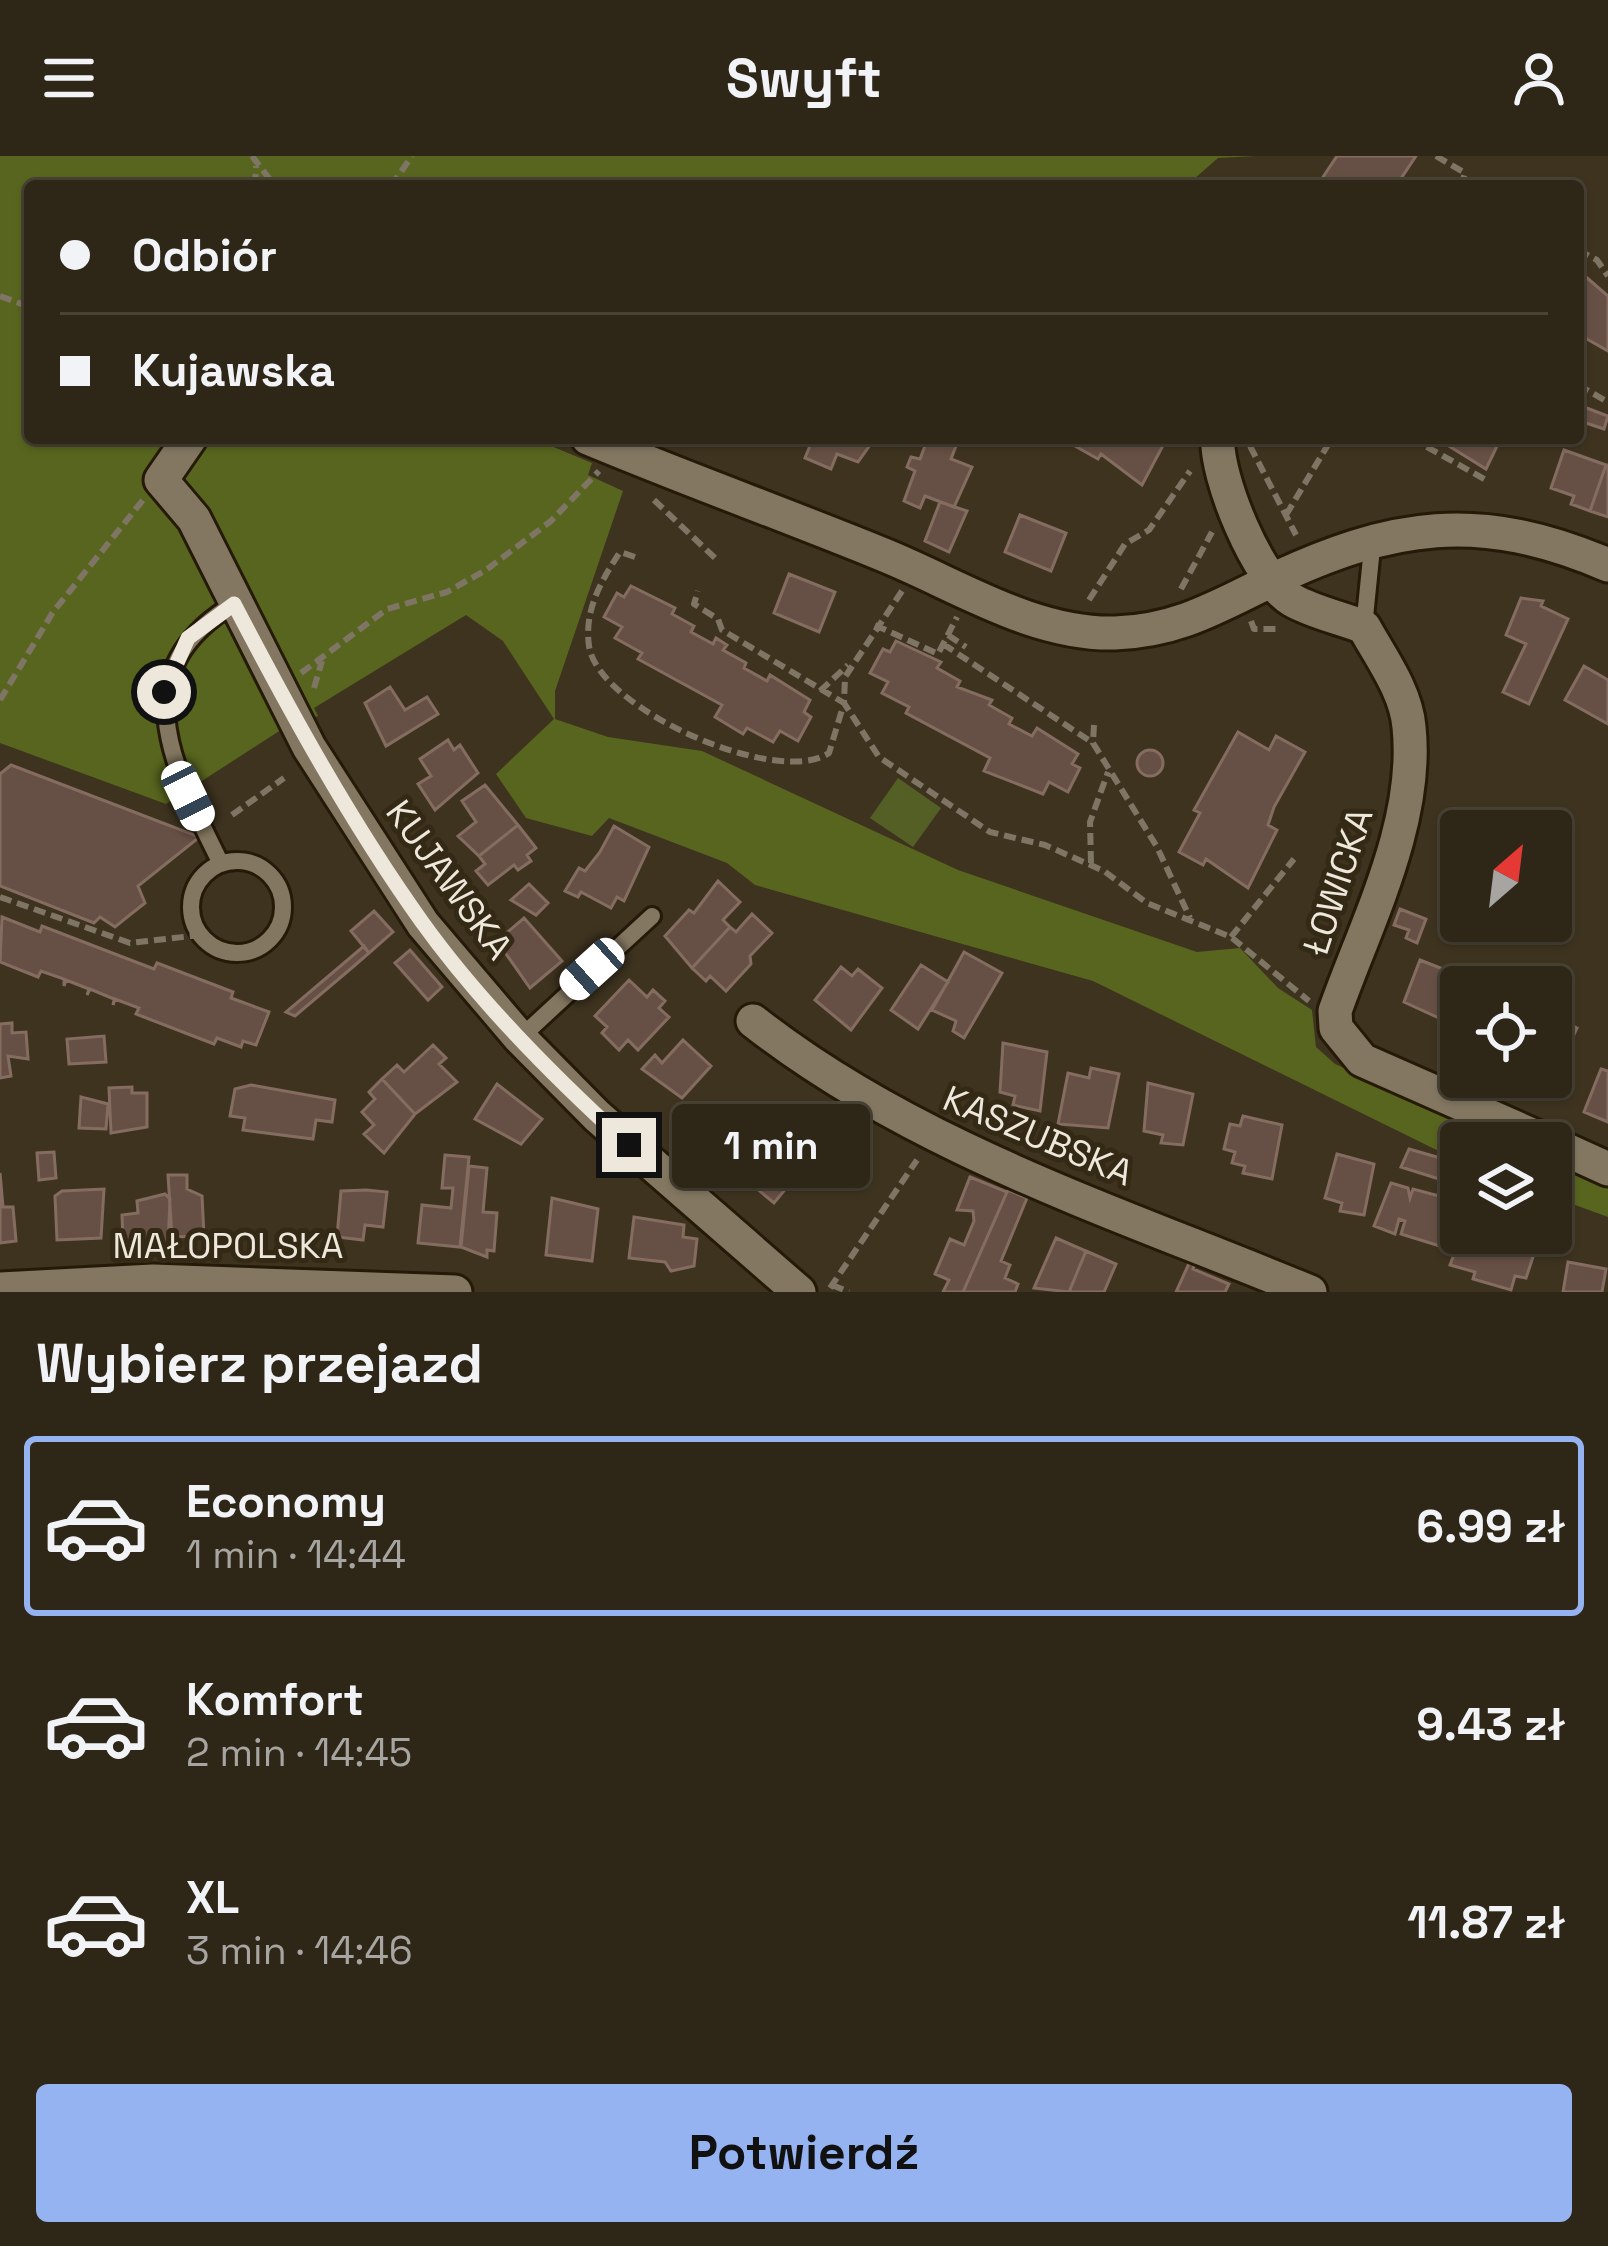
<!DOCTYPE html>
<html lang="pl">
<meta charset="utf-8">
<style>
:root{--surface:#2e2617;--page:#3a3224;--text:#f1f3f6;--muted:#a7a5a1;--line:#494336;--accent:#95b2f1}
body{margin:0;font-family:"Space Grotesk",sans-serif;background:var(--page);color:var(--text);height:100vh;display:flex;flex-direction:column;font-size:45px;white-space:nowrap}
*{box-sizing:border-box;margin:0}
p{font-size:39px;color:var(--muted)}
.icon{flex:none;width:66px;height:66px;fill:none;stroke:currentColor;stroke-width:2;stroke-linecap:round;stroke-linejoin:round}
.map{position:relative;height:1136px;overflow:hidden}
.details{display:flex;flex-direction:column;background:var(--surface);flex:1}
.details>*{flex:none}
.guide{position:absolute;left:24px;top:24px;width:1560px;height:264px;border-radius:12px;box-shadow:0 3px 9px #0004,0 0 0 3px var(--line);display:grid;align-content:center;height:264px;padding:0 36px;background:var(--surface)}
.needle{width:78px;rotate:28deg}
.fabs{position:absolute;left:1440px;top:654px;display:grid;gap:24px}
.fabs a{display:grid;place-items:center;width:132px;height:132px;border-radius:12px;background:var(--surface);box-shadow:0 3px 9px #0004,0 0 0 3px var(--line);font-size:60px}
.end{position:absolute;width:54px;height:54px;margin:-27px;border:15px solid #eee7db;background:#111;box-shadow:0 0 0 6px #111}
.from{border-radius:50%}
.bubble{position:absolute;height:84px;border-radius:12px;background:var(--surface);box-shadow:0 3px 9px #0004,0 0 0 3px var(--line);font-size:39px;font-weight:600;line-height:84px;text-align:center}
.car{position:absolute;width:36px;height:72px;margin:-36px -18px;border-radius:15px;box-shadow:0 0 9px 3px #0007;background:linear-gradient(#fff 24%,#345 0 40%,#fff 0 76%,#345 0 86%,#fff 0)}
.guide b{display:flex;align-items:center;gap:42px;height:114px;font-size:45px}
.guide b+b{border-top:3px solid var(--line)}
.guide i{width:30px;height:30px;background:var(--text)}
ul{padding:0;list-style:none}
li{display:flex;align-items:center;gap:36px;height:180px;margin:0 24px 18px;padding:0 12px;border:6px solid transparent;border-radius:12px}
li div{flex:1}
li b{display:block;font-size:45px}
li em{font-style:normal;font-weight:600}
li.active{border-color:var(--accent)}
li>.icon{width:108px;height:108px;stroke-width:1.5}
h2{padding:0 36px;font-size:54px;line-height:144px}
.cta{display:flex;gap:24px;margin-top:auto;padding:24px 36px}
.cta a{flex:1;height:138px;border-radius:12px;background:var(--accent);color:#111;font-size:48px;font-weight:600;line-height:138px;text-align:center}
header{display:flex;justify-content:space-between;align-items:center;height:156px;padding:0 36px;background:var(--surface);font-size:54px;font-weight:600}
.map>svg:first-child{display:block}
.green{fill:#545f26}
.forest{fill:#58651e}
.building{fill:#664f44;stroke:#856c61;stroke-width:3}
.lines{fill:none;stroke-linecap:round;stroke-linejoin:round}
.service-casing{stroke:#241a07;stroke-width:22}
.minor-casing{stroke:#241a07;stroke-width:39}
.path{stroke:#7f7564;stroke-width:6;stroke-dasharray:12 6;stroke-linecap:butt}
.service{stroke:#837761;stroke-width:16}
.minor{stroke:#837761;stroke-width:33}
.route{stroke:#eee7db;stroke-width:15}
.labels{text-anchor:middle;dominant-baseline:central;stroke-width:10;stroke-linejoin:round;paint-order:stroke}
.street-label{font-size:36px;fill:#eee7db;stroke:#332915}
</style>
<header><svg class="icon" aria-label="menu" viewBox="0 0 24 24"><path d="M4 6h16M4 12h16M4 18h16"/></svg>Swyft<svg class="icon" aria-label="person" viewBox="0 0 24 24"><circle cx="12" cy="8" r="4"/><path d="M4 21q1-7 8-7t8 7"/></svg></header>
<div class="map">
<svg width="1608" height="1136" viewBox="0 0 1608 1136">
<rect width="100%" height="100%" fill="#3e331f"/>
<!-- green -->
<path class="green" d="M 898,622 L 941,652 L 913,691 L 870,662 Z"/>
<!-- forest -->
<path class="forest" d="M 0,0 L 1256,0 L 1218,2 L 1186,30 L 30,30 L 30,282 L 532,282 L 592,307 L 588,319 L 623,335 L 555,535 L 555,563 L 608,581 L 702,595 L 958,714 L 1197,796 L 1240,792 L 1278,832 L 1312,854 L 1316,891 L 1335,908 L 1515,987 L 1461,987 L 1461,1006 L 1093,825 L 755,729 L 727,707 L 609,662 L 592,680 L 526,662 L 496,618 L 554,563 L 503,485 L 466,459 L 314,552 L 318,560 L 281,574 L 166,648 L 0,587 Z
M 1551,1003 L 1608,1029 L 1608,1061 L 1567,1046 L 1563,1056 L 1551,1050 Z"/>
<!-- building -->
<path class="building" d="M 1337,0 L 1416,0 L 1396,30 L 1317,30 Z
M 1578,114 L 1608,140 L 1608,195 L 1578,178 Z
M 1584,251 L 1608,260 L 1604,273 L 1580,265 L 1578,272 L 1578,253 Z
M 824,282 L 875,282 L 858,306 L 837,298 L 831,313 L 805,302 L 812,285 L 821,289 Z
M 928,282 L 956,290 L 951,303 L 972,311 L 954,351 L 925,340 L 920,352 L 904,345 L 915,315 L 907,311 L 911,301 L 920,303 Z
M 1080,282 L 1167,282 L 1142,329 L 1101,298 L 1098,303 L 1075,290 Z
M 1436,282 L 1501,282 L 1486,313 Z
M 1564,294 L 1606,309 L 1590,355 L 1571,348 L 1574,340 L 1551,332 Z
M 1606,309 L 1608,309 L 1608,361 L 1590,355 Z
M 940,346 L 967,355 L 949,396 L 925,385 Z
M 1020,359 L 1066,377 L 1051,415 L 1005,396 Z
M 789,418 L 835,436 L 819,476 L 774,457 Z
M 631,430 L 675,452 L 672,458 L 694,470 L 691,476 L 713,488 L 716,482 L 727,489 L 723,494 L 746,507 L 744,512 L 767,525 L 770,519 L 810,544 L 804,556 L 811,561 L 798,585 L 780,575 L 773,586 L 747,572 L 743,578 L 715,561 L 722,549 L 638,503 L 642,497 L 615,482 L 622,471 L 604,461 L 617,437 L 624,441 Z
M 1521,442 L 1543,445 L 1541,450 L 1568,463 L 1529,548 L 1503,536 L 1526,488 L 1506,479 Z
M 896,485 L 941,506 L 937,512 L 960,525 L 957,531 L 992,544 L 989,549 L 1012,562 L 1009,568 L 1032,580 L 1037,572 L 1078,598 L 1072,608 L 1080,612 L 1068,636 L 1049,626 L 1043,638 L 984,615 L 990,602 L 906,557 L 909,551 L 882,537 L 888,526 L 870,517 L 883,493 L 890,496 Z
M 1584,510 L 1608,524 L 1608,568 L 1565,544 Z
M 390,531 L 405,554 L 427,541 L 438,558 L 386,590 L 365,547 Z
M 1238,576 L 1269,594 L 1276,580 L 1305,596 L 1274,651 L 1268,669 L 1277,674 L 1248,732 L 1206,703 L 1203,709 L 1179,696 L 1200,657 L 1194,654 Z
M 448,584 L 454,594 L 460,589 L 478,617 L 435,654 L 418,628 L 431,620 L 420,603 Z
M1137 607a13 13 0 1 1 26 0a13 13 0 1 1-26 0Z
M 11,609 L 197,680 L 197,683 L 138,730 L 145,747 L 131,758 L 115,771 L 100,761 L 94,767 L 0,730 L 0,618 Z
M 485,629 L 518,669 L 479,700 L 458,680 L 476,666 L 462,645 Z
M 518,669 L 536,692 L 527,699 L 531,705 L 518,714 L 514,709 L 488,729 L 476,715 L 485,708 L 479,700 Z
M 614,670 L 649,691 L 624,745 L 617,741 L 611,752 L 581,736 L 578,741 L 565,735 L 579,712 L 585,715 L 600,696 Z
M 718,725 L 740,746 L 723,764 L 730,771 L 692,812 L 665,780 L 689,754 L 694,757 Z
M 529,728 L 548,747 L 536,759 L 511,744 Z
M 1400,753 L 1426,763 L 1417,787 L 1406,782 L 1409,774 L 1394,769 Z
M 374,755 L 393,776 L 369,797 L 351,775 Z
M 752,758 L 772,777 L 750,800 L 751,808 L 726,835 L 710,820 L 706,825 L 692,812 L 730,771 L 736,776 Z
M 2,761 L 40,776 L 42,770 L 154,813 L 157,807 L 233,836 L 231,842 L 269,856 L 256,889 L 243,885 L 241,891 L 217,882 L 214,888 L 136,858 L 139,852 L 115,843 L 113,849 L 114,843 L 90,833 L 87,839 L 89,833 L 66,824 L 64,830 L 64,823 L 41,815 L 38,821 L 0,806 Z
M 524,762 L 562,805 L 530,832 L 497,785 Z
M 364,790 L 369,797 L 354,810 L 295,860 L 286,856 Z
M 410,794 L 442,831 L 428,844 L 395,807 Z
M 964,796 L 1002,817 L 964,882 L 953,875 L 956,865 L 932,854 Z
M 1420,804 L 1456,818 L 1439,862 L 1404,846 Z
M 921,809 L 948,826 L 918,873 L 891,854 Z
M 841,811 L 852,820 L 858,813 L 882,832 L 851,874 L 815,844 Z
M 629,824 L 647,841 L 653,834 L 665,845 L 659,852 L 669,861 L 638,894 L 628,884 L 619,894 L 602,877 L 607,871 L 595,860 Z
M 1551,860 L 1577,872 L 1554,922 L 1551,921 Z
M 12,867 L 12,877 L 26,876 L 28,903 L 8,900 L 11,920 L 0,922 L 0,868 Z
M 1461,872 L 1461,921 L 1444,913 Z
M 104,880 L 106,906 L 69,908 L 67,883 Z
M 683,884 L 711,910 L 682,942 L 642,913 L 655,899 L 662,907 Z
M 1003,887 L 1047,896 L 1040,955 L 1013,949 L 1015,940 L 1000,936 Z
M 433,889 L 446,902 L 439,908 L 457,926 L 415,958 L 382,923 L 397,909 L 404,916 Z
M 1091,912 L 1119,918 L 1108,972 L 1058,968 L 1068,917 L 1089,922 Z
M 1601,913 L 1608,915 L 1608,966 L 1584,956 Z
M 382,923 L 415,958 L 384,997 L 364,978 L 374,969 L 362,956 L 375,943 L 369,936 Z
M 1148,927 L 1193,938 L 1183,989 L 1161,987 L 1163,979 L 1144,975 Z
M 497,928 L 542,963 L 521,988 L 475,963 Z
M 251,929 L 335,944 L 332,966 L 316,964 L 313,983 L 243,974 L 245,962 L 230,960 L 235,933 Z
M 132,931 L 132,937 L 147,937 L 147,971 L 111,977 L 109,932 Z
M 81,941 L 108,948 L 106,973 L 79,972 Z
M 787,954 L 800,964 L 749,1026 L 724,1006 L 748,977 L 760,987 Z
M 1243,960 L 1282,969 L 1272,1023 L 1243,1017 L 1245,1010 L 1232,1007 L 1235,996 L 1224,993 L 1230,968 L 1240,970 Z
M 800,964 L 815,982 L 806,984 L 788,1010 L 798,1018 L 774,1047 L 749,1026 Z
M 1409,993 L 1461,1008 L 1461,1030 L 1401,1011 Z
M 54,996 L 56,1022 L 39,1024 L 37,997 Z
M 1337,998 L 1374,1008 L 1364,1059 L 1340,1055 L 1342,1047 L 1325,1042 Z
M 445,999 L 469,1001 L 460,1091 L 418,1087 L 422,1049 L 451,1052 L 453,1032 L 442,1032 Z
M 469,1010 L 487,1012 L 483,1056 L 497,1057 L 494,1095 L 487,1094 L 487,1101 L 461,1091 Z
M 0,1017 L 3,1051 L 13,1051 L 16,1085 L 0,1087 Z
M 168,1019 L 187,1019 L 187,1033 L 202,1040 L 204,1080 L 172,1081 Z
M 970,1021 L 1007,1036 L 963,1136 L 943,1136 L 949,1124 L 935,1118 L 950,1083 L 964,1089 L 974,1065 L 973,1055 L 957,1054 Z
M 1391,1027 L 1408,1032 L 1410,1042 L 1413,1033 L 1451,1043 L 1443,1091 L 1401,1078 L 1405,1065 L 1399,1063 L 1395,1078 L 1374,1070 Z
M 104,1033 L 101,1082 L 57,1084 L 55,1040 L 62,1035 Z
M 366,1034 L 387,1036 L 383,1071 L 365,1069 L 363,1084 L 337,1081 L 341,1035 Z
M 1008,1034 L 1027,1042 L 1001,1105 L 1010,1109 L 1005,1122 L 1018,1128 L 1015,1136 L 963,1136 Z
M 165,1038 L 170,1043 L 168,1090 L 156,1090 L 156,1081 L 123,1083 L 122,1059 L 138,1057 L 137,1045 Z
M 552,1042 L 598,1053 L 592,1105 L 546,1099 Z
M 634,1061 L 684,1069 L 683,1081 L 697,1083 L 694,1110 L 671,1115 L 665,1106 L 629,1102 Z
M 1462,1077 L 1519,1077 L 1539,1083 L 1526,1122 L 1515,1120 L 1511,1134 L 1473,1123 L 1475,1116 L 1450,1109 Z
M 1056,1082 L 1086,1095 L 1069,1136 L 1034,1132 Z
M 1086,1095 L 1116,1108 L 1104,1136 L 1069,1136 Z
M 1191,1103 L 1196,1105 L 1193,1113 L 1229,1128 L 1225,1136 L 1176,1136 Z
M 1568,1106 L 1606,1113 L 1602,1136 L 1563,1136 Z"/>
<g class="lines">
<!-- service casing -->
<g class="service-casing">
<path id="service" d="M 1364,471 L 1373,382
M191 751a46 46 0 1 1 92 0a46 46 0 1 1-92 0Z
M 221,708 C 175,613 119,517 234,448
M 520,882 L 652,760"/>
</g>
<!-- minor casing -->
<g class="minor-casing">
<path id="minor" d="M 190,282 L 161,324 L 194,363 L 309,591 L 423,768 L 520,882 L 597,960 L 799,1136
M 588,282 C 686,323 786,359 884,399 C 958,429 1033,479 1115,477 C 1176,475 1215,452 1268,426 C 1392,367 1479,354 1608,409
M 1218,282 C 1215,319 1258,425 1292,444 C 1313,456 1341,462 1364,471 C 1381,502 1406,535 1409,571 C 1419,667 1366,767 1335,855 L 1336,872 L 1362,904 L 1550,987
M 753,865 C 916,993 1120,1057 1310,1136
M 1551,987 L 1608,1013
M 0,1133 L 153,1125 L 455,1136"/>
</g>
<!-- path -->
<path class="path" d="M 252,0 L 275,30
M 1436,0 L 1465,17 L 1461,30
M 255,30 L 256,10
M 391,30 L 412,0
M 1578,94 L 1597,104 L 1608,120
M 0,140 L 30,151
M 1578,229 L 1608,246
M 1411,282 L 1486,324
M 1250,290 L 1296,379
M 654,344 L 715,402
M 1286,359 L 1332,282
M 635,401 L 620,396 C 601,425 584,454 589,490 C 598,553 778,632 829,597 L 844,547 L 722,474 L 718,463 L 694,448 L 698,435
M 1181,433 L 1212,376
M 902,435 L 845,521 L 844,547 L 879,601 L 990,676 L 1045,689 L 1104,715 L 1147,747 L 1231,781 L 1309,845
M 1089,444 L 1125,388 L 1149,374 L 1190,315
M 1251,465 L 1254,473 L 1281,473
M 875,469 L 938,498 L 957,461
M 948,479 L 966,491
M 943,488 L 1093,587
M 301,517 L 387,453 L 447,436 L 486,414 L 551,365 L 599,315
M 314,532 L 322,505
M 820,535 L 848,509
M 0,544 L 53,456 L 143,344
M 1094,569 L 1093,587 L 1157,691 L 1190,762
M 232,659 L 284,622
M 1091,707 L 1090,666 L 1108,616
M 0,741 L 130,787 L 200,779
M 1231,781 L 1294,703
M 832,1129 L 849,1136
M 830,1132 L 917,1004"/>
<!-- service -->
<use href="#service" class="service"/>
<!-- minor -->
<use href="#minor" class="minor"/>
</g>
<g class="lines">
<!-- route -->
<path class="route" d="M 164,536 L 188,482 L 234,448 C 291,557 350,665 422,766 C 480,847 555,922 629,989"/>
</g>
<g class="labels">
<!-- street labels -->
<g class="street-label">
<text transform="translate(449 724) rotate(54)">KUJAWSKA</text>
<text transform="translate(1338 726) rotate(-72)">ŁOWICKA</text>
<text transform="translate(1038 980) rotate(23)">KASZUBSKA</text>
<text x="228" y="1090">MAŁOPOLSKA</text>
</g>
</g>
</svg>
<div class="fabs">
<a><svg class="needle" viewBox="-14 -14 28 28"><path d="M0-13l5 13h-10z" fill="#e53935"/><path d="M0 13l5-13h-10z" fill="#a7a5a1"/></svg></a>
<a><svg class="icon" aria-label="locate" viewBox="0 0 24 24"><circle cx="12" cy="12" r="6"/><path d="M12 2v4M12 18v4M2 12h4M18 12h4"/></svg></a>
<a><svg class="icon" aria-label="layers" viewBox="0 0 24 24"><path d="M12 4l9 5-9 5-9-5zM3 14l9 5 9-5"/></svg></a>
</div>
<i class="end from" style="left:164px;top:536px"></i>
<i class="end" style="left:629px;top:989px"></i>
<div class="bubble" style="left:672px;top:948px;width:198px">1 min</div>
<i class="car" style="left:188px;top:640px;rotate:154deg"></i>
<i class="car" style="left:592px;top:813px;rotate:228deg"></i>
<div class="guide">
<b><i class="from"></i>Odbiór</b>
<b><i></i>Kujawska</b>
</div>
</div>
<section class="details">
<h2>Wybierz przejazd</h2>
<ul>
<li class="active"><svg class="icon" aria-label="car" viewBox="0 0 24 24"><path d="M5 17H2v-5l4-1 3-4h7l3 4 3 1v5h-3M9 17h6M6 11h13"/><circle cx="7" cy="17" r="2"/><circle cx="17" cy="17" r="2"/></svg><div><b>Economy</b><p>1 min · 14:44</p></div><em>6.99 zł</em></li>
<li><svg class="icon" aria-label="car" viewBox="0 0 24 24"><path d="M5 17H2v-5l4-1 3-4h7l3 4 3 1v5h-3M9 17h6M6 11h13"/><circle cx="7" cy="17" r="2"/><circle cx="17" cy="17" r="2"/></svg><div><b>Komfort</b><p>2 min · 14:45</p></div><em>9.43 zł</em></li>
<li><svg class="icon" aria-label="car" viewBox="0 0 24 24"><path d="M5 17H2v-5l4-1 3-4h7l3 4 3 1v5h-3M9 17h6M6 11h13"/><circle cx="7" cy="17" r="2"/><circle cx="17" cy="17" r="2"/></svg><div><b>XL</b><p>3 min · 14:46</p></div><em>11.87 zł</em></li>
</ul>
<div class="cta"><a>Potwierdź</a></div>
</section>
